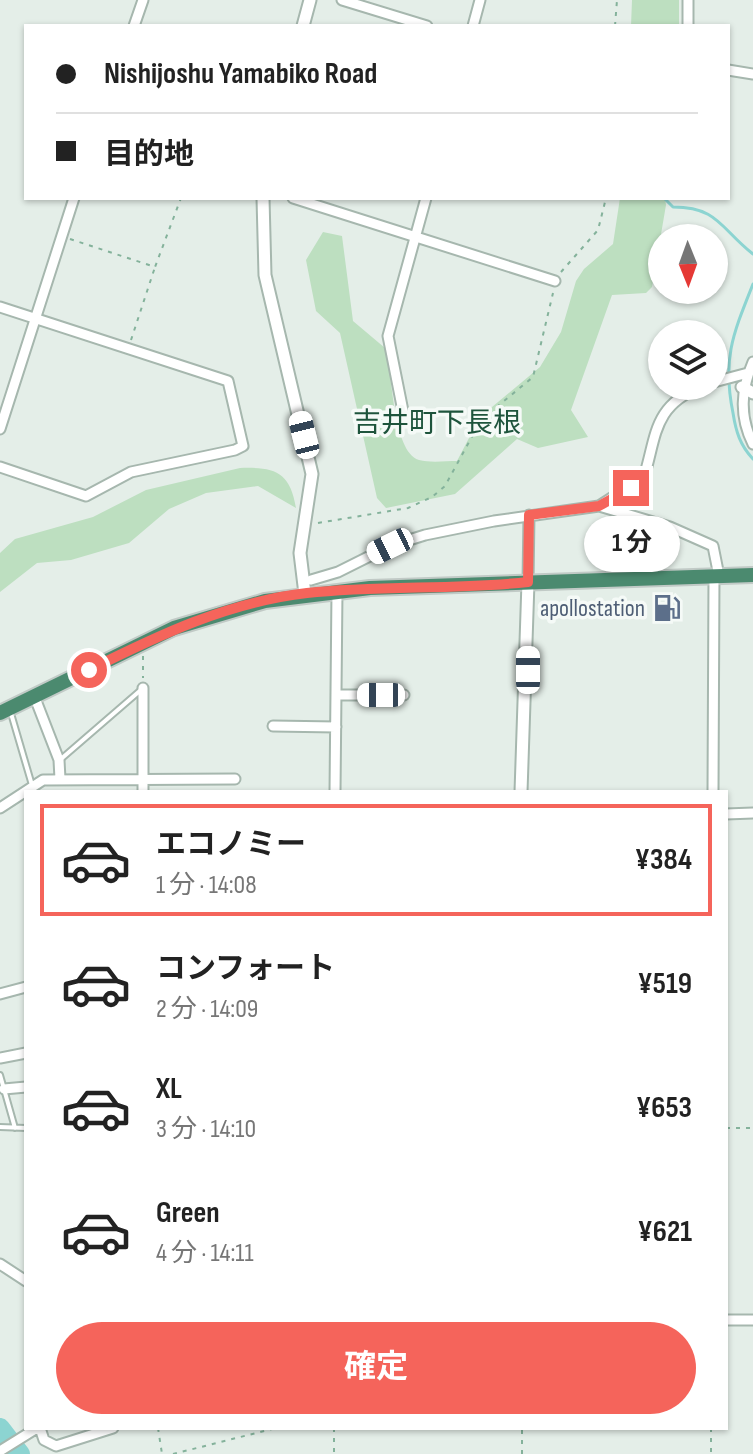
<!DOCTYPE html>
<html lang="ja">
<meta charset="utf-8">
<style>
:root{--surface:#fff;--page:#f6f6f6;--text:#222;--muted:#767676;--line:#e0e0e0;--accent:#f5645b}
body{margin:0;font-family:"Sofia Sans Condensed","Noto Sans JP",sans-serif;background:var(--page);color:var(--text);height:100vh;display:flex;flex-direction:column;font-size:30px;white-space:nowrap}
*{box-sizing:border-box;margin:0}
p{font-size:26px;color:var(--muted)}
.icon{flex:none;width:44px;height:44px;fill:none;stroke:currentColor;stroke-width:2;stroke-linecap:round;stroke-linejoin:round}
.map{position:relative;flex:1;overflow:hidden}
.drawer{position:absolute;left:24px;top:790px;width:704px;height:640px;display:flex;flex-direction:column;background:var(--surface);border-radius:0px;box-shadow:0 2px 6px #0004}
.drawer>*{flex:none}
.guide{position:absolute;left:24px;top:24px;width:706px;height:176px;border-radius:0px;box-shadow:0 2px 6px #0004;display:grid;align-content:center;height:176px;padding:0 32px;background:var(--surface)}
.needle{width:52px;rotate:179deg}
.buttons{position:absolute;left:648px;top:224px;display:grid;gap:16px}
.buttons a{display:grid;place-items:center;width:80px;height:80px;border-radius:50%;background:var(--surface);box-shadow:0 2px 6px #0004;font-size:40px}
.end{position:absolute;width:36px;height:36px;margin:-18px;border:10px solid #f5645b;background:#fff;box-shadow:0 0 0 4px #fff}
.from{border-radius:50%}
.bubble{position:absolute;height:56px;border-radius:28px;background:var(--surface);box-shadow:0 2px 6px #0004;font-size:26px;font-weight:700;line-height:56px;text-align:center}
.car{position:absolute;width:24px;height:48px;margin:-24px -12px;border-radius:10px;box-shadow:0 0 6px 2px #0007;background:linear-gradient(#fff 24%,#345 0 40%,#fff 0 76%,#345 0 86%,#fff 0)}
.guide b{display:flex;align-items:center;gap:28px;height:76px;font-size:30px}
.guide b+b{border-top:2px solid var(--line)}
.guide i{width:20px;height:20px;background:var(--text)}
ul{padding:14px 0 0;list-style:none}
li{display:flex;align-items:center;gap:24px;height:112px;margin:0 16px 12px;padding:0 16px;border:4px solid transparent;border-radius:0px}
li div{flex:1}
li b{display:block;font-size:30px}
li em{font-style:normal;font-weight:700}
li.selected{border-color:var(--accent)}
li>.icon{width:72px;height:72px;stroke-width:1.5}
.primary-button{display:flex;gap:16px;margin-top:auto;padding:16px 32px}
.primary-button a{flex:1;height:92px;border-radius:48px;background:var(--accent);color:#fff;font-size:32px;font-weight:700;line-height:92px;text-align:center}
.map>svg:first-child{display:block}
.green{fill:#bddfc0}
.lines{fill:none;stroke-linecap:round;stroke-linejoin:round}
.stream{stroke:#8cd4d1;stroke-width:3}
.river{stroke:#8cd4d1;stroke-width:20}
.service-casing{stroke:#a6b7ae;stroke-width:8}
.minor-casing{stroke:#a6b7ae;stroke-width:13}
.tertiary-casing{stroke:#a6b7ae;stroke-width:15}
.trunk-casing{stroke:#c1cac6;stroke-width:18}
.path{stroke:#84b29b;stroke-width:2;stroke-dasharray:4 6;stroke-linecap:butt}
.service{stroke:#fff;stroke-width:4}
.minor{stroke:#fff;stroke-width:9}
.tertiary{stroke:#fff;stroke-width:11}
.trunk{stroke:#4b8a6f;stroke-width:14}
.route{stroke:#f5645b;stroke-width:10}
.labels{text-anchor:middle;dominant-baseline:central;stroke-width:7;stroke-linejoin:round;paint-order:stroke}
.service-label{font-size:24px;fill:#4e5e75;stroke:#f5faf7;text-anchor:end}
.quarter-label{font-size:28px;fill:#1e543c;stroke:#f5faf7}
</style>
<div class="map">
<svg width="753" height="1454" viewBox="0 0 753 1454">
<rect width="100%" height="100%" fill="#e4eee8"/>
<!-- green -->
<path class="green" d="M 632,0 L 679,0 L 679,26 L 631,26 Z
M 620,198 L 665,198 L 666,205 L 652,287 L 646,293 L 612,295 L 571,410 L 588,437 L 538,448 L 517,439 L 455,494 L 386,508 L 377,498 L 340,333 L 316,311 L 306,260 L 323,232 L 342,236 L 353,321 L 385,348 C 393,372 392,451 419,460 C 430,463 446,461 457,461 L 480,417 L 540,367 L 561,332 L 576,281 L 584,269 L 613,244 Z
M 240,468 C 274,467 290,471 296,508 L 258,486 L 206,493 L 169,509 L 129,543 L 71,560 L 37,563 L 0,592 L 0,553 L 15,539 L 93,517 L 146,490 Z"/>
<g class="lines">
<!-- stream -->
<path class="stream" d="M 664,198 L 673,207 C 718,207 720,228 753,254
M 753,284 C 733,334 722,359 733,413 C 736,432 740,445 753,459"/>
<!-- river -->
<path class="river" d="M 0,1428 L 20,1454"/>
<!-- service casing -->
<g class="service-casing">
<path id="service" d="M 10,710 L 34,792
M 61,759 L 142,689
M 0,1075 L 15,1128
M 0,1127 L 26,1128"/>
</g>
<!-- minor casing -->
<g class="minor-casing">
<path id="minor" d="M 342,0 L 427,26
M 134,26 L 143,0
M 473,26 L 480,0
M 688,26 L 688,0
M 728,70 L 753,74
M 293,198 L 555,281
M 0,307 L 228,381 L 243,446 L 235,450 L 131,472 L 86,496 L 0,467
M 753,362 C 741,390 739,416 753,444
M 714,382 L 748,373
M 403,411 L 388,336 L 426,198
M 0,429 L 74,198
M 599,506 L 670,527 L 713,546 L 719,576
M 311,580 L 338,572 L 390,546 L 425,535 L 494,521 L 599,506 L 644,477 C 657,434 653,406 702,386
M 528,582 L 529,515
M 336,695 L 404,695
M 35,698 L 59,760 L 60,779
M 273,726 L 336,727
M 143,792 L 143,688
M 335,792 L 337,591
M 713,792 L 714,576
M 0,808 L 43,780 L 235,779
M 726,814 L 753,813
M 0,994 L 26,987
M 0,1058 L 26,1053
M 4,1089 L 26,1087
M 0,1264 L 26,1281
M 726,1320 L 753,1320
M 40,1428 L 44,1440 L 56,1446 L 113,1428
M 0,1451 L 37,1428"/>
</g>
<!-- tertiary casing -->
<g class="tertiary-casing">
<path id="tertiary" d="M 303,26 L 310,0
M 263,198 L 265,275 L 312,474 L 300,553 L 305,594
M 742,387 L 753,393
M 521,792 L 528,582"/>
</g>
<!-- trunk casing -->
<g class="trunk-casing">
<path id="trunk" d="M 0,713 L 174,628 L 265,601 L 370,588 L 753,575"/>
</g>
<!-- path -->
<path class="path" d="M 615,26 L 617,0
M 70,239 L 155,267 L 181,198
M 561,272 L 598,230 L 606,198
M 131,340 L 155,267
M 318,523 L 408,508 L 432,497 L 445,486 L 481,420 L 533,377 L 553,293
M 143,656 L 143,678
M 726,1128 L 753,1128
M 158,1428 L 162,1454
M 334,1428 L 334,1454
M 711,1428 L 711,1454
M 173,1454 L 276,1428
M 522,1454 L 522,1428"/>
<!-- service -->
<use href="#service" class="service"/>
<!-- minor -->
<use href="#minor" class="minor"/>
<!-- tertiary -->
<use href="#tertiary" class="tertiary"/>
<!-- trunk -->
<use href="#trunk" class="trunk"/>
</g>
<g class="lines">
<!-- route -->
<path class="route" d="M 89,670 C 159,635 228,602 307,593 C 381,585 455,590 528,582 L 529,515 L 599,506 L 631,488"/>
</g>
<!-- icons -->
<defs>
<g id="fuel-bare" transform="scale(2.16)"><path d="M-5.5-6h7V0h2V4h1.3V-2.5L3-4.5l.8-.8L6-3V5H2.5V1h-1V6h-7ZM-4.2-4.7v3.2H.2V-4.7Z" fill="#5c6f8a" stroke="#f5faf7" stroke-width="2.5" paint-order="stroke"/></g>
</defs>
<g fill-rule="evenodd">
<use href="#fuel-bare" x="667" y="608"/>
</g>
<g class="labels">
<!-- service labels -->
<g class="service-label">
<text x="645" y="608">apollostation</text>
</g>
<!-- quarter labels -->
<g class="quarter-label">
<text x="437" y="423">吉井町下長根</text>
</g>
</g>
</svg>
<div class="buttons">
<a><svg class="needle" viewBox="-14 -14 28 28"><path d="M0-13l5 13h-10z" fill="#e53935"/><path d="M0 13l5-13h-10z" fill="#767676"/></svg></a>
<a><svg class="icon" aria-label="layers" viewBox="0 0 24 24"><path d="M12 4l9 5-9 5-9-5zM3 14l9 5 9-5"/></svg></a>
</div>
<i class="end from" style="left:89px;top:670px"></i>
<i class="end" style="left:631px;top:488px"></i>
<div class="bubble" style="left:584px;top:516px;width:96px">1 分</div>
<i class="car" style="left:304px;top:435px;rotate:346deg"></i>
<i class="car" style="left:390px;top:546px;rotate:244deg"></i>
<i class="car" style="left:528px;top:670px;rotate:0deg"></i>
<i class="car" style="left:381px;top:695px;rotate:270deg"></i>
<div class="guide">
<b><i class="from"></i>Nishijoshu Yamabiko Road</b>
<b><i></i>目的地</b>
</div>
<section class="drawer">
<ul>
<li class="selected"><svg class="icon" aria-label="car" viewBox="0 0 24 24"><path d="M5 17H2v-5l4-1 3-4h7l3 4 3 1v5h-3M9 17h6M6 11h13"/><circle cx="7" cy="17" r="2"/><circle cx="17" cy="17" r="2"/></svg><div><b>エコノミー</b><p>1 分 · 14:08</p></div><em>¥384</em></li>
<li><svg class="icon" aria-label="car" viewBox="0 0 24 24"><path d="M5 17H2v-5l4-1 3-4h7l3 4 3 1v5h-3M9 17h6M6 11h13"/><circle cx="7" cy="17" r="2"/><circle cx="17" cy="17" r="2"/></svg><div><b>コンフォート</b><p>2 分 · 14:09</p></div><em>¥519</em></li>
<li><svg class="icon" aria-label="car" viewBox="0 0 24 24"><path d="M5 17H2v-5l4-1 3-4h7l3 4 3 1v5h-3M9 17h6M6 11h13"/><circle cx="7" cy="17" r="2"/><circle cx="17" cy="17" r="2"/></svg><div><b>XL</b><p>3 分 · 14:10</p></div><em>¥653</em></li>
<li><svg class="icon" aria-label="car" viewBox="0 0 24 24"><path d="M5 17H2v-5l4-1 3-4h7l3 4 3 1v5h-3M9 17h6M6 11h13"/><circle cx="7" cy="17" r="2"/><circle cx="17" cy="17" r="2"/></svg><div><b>Green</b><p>4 分 · 14:11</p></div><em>¥621</em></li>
</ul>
<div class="primary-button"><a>確定</a></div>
</section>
</div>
